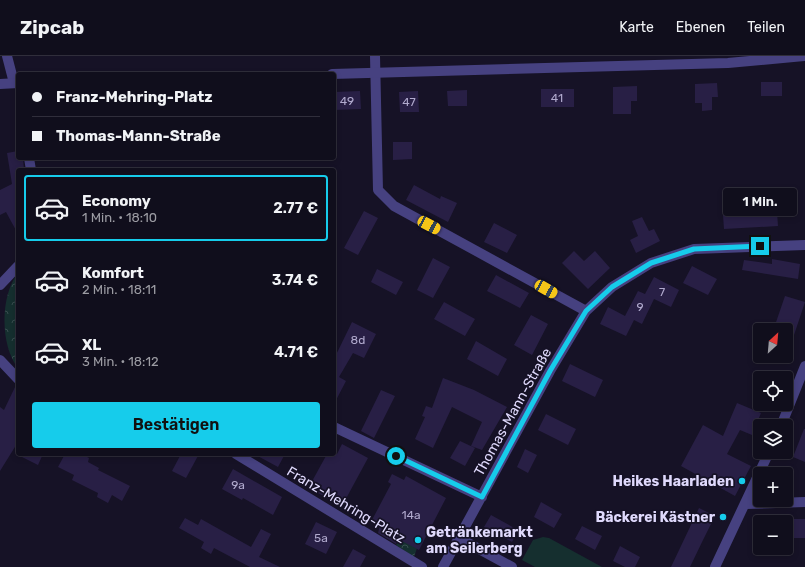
<!DOCTYPE html>
<html lang="de">
<meta charset="utf-8">
<style>
:root{--surface:#100e1c;--page:#1e1c29;--text:#f1f3f6;--muted:#9c9ca3;--line:#302e3b;--accent:#16cceb}
body{margin:0;font-family:Rubik,sans-serif;background:var(--page);color:var(--text);height:100vh;display:flex;flex-direction:column;font-size:15px;white-space:nowrap}
*{box-sizing:border-box;margin:0}
p{font-size:13px;color:var(--muted)}
.icon{flex:none;width:22px;height:22px;fill:none;stroke:currentColor;stroke-width:2;stroke-linecap:round;stroke-linejoin:round}
.map{position:relative;flex:1;overflow:hidden}
.sheet{position:absolute;left:16px;top:112px;width:320px;height:288px;display:flex;flex-direction:column;background:var(--surface);border-radius:4px;box-shadow:0 2px 6px #0003,0 0 0 1px var(--line)}
.sheet>*{flex:none}
.hud{position:absolute;left:16px;top:16px;width:320px;height:88px;border-radius:4px;box-shadow:0 2px 6px #0003,0 0 0 1px var(--line);display:grid;align-content:center;height:88px;padding:0 16px;background:var(--surface)}
.needle{width:26px;rotate:26deg}
.controls{position:absolute;left:753px;top:267px;display:grid;gap:8px}
.controls a{display:grid;place-items:center;width:40px;height:40px;border-radius:4px;background:var(--surface);box-shadow:0 2px 6px #0003,0 0 0 1px var(--line);font-size:20px}
.end{position:absolute;width:18px;height:18px;margin:-9px;border:5px solid #16cceb;background:#111;box-shadow:0 0 0 2px #111}
.from{border-radius:50%}
.bubble{position:absolute;height:28px;border-radius:4px;background:var(--surface);box-shadow:0 2px 6px #0003,0 0 0 1px var(--line);font-size:13px;font-weight:600;line-height:28px;text-align:center}
.car{position:absolute;width:12px;height:24px;margin:-12px -6px;border-radius:5px;box-shadow:0 0 3px 1px #0007;background:linear-gradient(#f5c518 24%,#345 0 40%,#f5c518 0 76%,#345 0 86%,#f5c518 0)}
.hud b{display:flex;align-items:center;gap:14px;height:38px;font-size:15px}
.hud b+b{border-top:1px solid var(--line)}
.hud i{width:10px;height:10px;background:var(--text)}
ul{padding:7px 0 0;list-style:none}
li{display:flex;align-items:center;gap:12px;height:66px;margin:0 8px 6px;padding:0 8px;border:2px solid transparent;border-radius:4px}
li div{flex:1}
li b{display:block;font-size:15px}
li em{font-style:normal;font-weight:600}
li.selected{border-color:var(--accent)}
li>.icon{width:36px;height:36px;stroke-width:1.5}
.button{display:flex;gap:8px;margin-top:auto;padding:8px 16px}
.button a{flex:1;height:46px;border-radius:4px;background:var(--accent);color:#111;font-size:16px;font-weight:600;line-height:46px;text-align:center}
header{display:flex;align-items:center;gap:24px;box-sizing:border-box;height:56px;padding:0 20px;background:var(--surface);border-bottom:1px solid var(--line)}
header strong{font-size:19px}
nav{display:flex;gap:22px;margin-inline-start:auto;font-size:14px}
.map>svg:first-child{display:block}
.green{fill:#152f2f}
.forest{fill:url(#forest-crowns)}
.building{fill:#281f45}
.lines{fill:none;stroke-linecap:round;stroke-linejoin:round}
.minor{stroke:#464180;stroke-width:10}
.tertiary{stroke:#464180;stroke-width:10}
.route{stroke:#16cceb;stroke-width:5}
.poi-dot{fill:#16cceb;stroke:#161226;stroke-width:1.5}
.labels{text-anchor:middle;dominant-baseline:central;stroke-width:3.5;stroke-linejoin:round;paint-order:stroke}
.number-label{font-size:12px;fill:#b1aace}
.street-label{font-size:14px;fill:#dfd9fc;stroke:#161226}
.poi-label{font-size:14px;font-weight:bold;fill:#dfd9fc;stroke:#161226;text-anchor:end}
</style>
<header>
<strong>Zipcab</strong>
<nav><a>Karte</a><a>Ebenen</a><a>Teilen</a></nav>
</header>
<div class="map">
<svg width="805" height="511" viewBox="0 0 805 511">
<defs>
<pattern id="forest-crowns" width="20" height="18" patternUnits="userSpaceOnUse"><rect width="20" height="18" fill="#152f2f"/><path d="M2 6a3 3 0 1 1 6 0M12 15a3 3 0 1 1 6 0" fill="none" stroke="#374d4e"/></pattern>
</defs>
<rect width="100%" height="100%" fill="#161226"/>
<!-- green -->
<path class="green" d="M 543,481 L 549,482 L 602,511 L 535,511 L 522,504 L 533,484 Z"/>
<!-- forest -->
<path class="forest" d="M 18,217 L 18,312 C 0,289 0,240 18,217 Z
M 401,483 L 417,492 L 414,501 L 396,489 Z"/>
<!-- building -->
<path class="building" d="M 761,26 L 782,26 L 782,40 L 761,40 Z
M 717,27 L 718,41 L 712,41 L 712,54 L 702,55 L 702,47 L 695,47 L 695,28 Z
M 637,30 L 637,45 L 631,45 L 631,58 L 613,58 L 613,31 Z
M 541,33 L 574,33 L 574,51 L 541,51 Z
M 467,34 L 467,50 L 448,50 L 447,35 Z
M 360,35 L 361,53 L 334,54 L 334,36 Z
M 418,35 L 419,56 L 400,56 L 399,36 Z
M 393,86 L 412,86 L 412,103 L 393,104 Z
M 18,95 L 18,102 L 23,102 L 24,114 L 18,114 L 18,178 L 6,156 L 0,159 L 0,134 L 12,128 L 7,97 Z
M 414,129 L 440,143 L 441,140 L 457,147 L 448,166 L 406,144 Z
M 743,140 L 744,159 L 777,156 L 778,170 L 724,173 L 723,159 L 728,159 L 728,145 L 733,145 L 733,141 Z
M 364,155 L 378,162 L 358,199 L 344,192 Z
M 642,161 L 649,175 L 654,173 L 660,185 L 636,197 L 630,184 L 638,180 L 632,165 Z
M 494,167 L 517,179 L 507,197 L 484,186 Z
M 574,195 L 584,205 L 595,195 L 610,212 L 588,233 L 562,207 Z
M 433,202 L 450,211 L 433,242 L 417,234 Z
M 772,203 L 800,208 L 798,223 L 742,214 L 744,204 L 772,208 Z
M 692,210 L 717,223 L 708,239 L 683,227 Z
M 377,213 L 403,226 L 396,239 L 371,226 Z
M 496,219 L 529,237 L 520,252 L 487,235 Z
M 654,221 L 679,234 L 671,251 L 654,243 L 642,268 L 634,264 L 626,280 L 600,268 L 608,251 L 625,260 L 638,235 L 645,238 Z
M 785,240 L 805,246 L 794,279 L 786,276 L 786,274 L 774,272 Z
M 444,246 L 475,263 L 465,280 L 434,263 Z
M 531,259 L 548,268 L 532,299 L 514,289 Z
M 352,266 L 376,278 L 364,302 L 353,297 L 339,321 L 346,325 L 334,348 L 334,303 Z
M 476,285 L 507,303 L 498,320 L 467,303 Z
M 570,308 L 603,324 L 595,341 L 562,325 Z
M 443,322 L 474,334 L 507,351 L 482,394 L 471,390 L 482,366 L 452,351 L 433,392 L 415,383 L 425,361 L 422,360 L 426,350 L 432,352 Z
M 16,329 L 18,329 L 18,386 L 0,415 L 0,351 L 4,354 Z
M 381,334 L 395,340 L 374,382 L 361,375 Z
M 737,347 L 761,357 L 752,379 L 740,374 L 727,398 L 751,410 L 735,440 L 681,410 L 703,369 L 723,380 Z
M 546,358 L 576,373 L 568,389 L 538,374 Z
M 804,373 L 805,373 L 805,406 L 793,401 Z
M 460,385 L 475,392 L 465,410 L 450,402 Z
M 342,388 L 368,402 L 342,450 L 316,436 L 317,434 L 310,429 L 327,398 L 337,398 Z
M 525,393 L 537,399 L 528,417 L 517,411 Z
M 16,398 L 43,398 L 38,409 Z
M 65,398 L 81,398 L 89,402 L 88,406 L 99,412 L 98,414 L 130,430 L 122,445 L 112,439 L 108,447 L 97,441 L 98,437 L 72,424 L 74,419 L 58,411 Z
M 181,398 L 199,398 L 186,422 L 172,415 Z
M 254,398 L 285,398 L 278,411 Z
M 233,413 L 282,441 L 273,459 L 243,442 L 242,444 L 222,433 Z
M 392,418 L 404,424 L 406,420 L 446,442 L 419,494 L 398,483 L 396,488 L 378,477 L 380,469 L 372,464 L 391,428 L 388,426 Z
M 541,446 L 562,458 L 554,472 L 534,461 Z
M 699,452 L 715,460 L 703,484 L 690,511 L 671,511 Z
M 491,459 L 518,474 L 512,486 L 484,471 Z
M 185,462 L 198,469 L 201,463 L 251,491 L 261,473 L 271,478 L 259,501 L 280,511 L 250,511 L 214,492 L 211,498 L 201,492 L 204,486 L 179,472 Z
M 786,463 L 805,463 L 805,482 L 786,482 Z
M 316,466 L 337,476 L 326,498 L 305,488 Z
M 582,470 L 602,480 L 595,494 L 575,483 Z
M 620,490 L 640,501 L 635,511 L 625,511 L 613,505 Z
M 353,493 L 366,500 L 360,511 L 343,511 Z"/>
<g class="lines">
<!-- minor -->
<path class="minor" d="M 7,0 L 14,27
M 375,0 L 378,134 L 394,150 L 586,255
M 29,102 L 31,114
M 0,229 L 18,210
M 0,304 L 18,323
M 334,371 L 482,441
M 236,398 L 422,511
M 746,448 L 805,446
M 459,482 L 512,511
M 443,511 L 550,315 L 586,255 L 612,231 L 651,207 L 694,193 L 805,189"/>
<!-- tertiary -->
<path class="tertiary" d="M 332,18 L 728,7 L 804,0
M 0,28 L 18,27
M 781,370 L 805,310
M 715,511 L 769,396"/>
</g>
<g class="lines">
<!-- route -->
<path class="route" d="M 396,400 L 482,441 L 550,315 L 586,255 L 612,231 L 651,207 L 694,193 L 760,190"/>
</g>
<!-- markers -->
<g class="poi-dot">
<circle cx="742" cy="425" r="4"/>
<circle cx="723" cy="461" r="4"/>
<circle cx="418" cy="484" r="4"/>
</g>
<g class="labels">
<!-- number labels -->
<g class="number-label">
<text x="557" y="42">41</text>
<text x="347" y="45">49</text>
<text x="409" y="46">47</text>
<text x="662" y="236">7</text>
<text x="640" y="251">9</text>
<text x="358" y="284">8d</text>
<text x="238" y="429">9a</text>
<text x="411" y="459">14a</text>
<text x="321" y="482">5a</text>
</g>
<!-- street labels -->
<g class="street-label">
<text transform="translate(513 356) rotate(-61)">Thomas-Mann-Straße</text>
<text transform="translate(346 449) rotate(31)">Franz-Mehring-Platz</text>
</g>
<!-- poi labels -->
<g class="poi-label">
<text x="734" y="425">Heikes Haarladen</text>
<text x="715" y="461">Bäckerei Kästner</text>
<text x="426" y="476" text-anchor="start">Getränkemarkt<tspan x="426" dy="16">am Seilerberg</tspan></text>
</g>
</g>
</svg>
<div class="controls">
<a><svg class="needle" viewBox="-14 -14 28 28"><path d="M0-13l5 13h-10z" fill="#e53935"/><path d="M0 13l5-13h-10z" fill="#9c9ca3"/></svg></a>
<a><svg class="icon" aria-label="locate" viewBox="0 0 24 24"><circle cx="12" cy="12" r="6"/><path d="M12 2v4M12 18v4M2 12h4M18 12h4"/></svg></a>
<a><svg class="icon" aria-label="layers" viewBox="0 0 24 24"><path d="M12 4l9 5-9 5-9-5zM3 14l9 5 9-5"/></svg></a>
<a>+</a>
<a>−</a>
</div>
<i class="end from" style="left:396px;top:400px"></i>
<i class="end" style="left:760px;top:190px"></i>
<div class="bubble" style="left:723px;top:132px;width:74px">1 Min.</div>
<i class="car" style="left:429px;top:169px;rotate:118deg"></i>
<i class="car" style="left:546px;top:233px;rotate:119deg"></i>
<div class="hud">
<b><i class="from"></i>Franz-Mehring-Platz</b>
<b><i></i>Thomas-Mann-Straße</b>
</div>
<section class="sheet">
<ul>
<li class="selected"><svg class="icon" aria-label="car" viewBox="0 0 24 24"><path d="M5 17H2v-5l4-1 3-4h7l3 4 3 1v5h-3M9 17h6M6 11h13"/><circle cx="7" cy="17" r="2"/><circle cx="17" cy="17" r="2"/></svg><div><b>Economy</b><p>1 Min. · 18:10</p></div><em>2.77 €</em></li>
<li><svg class="icon" aria-label="car" viewBox="0 0 24 24"><path d="M5 17H2v-5l4-1 3-4h7l3 4 3 1v5h-3M9 17h6M6 11h13"/><circle cx="7" cy="17" r="2"/><circle cx="17" cy="17" r="2"/></svg><div><b>Komfort</b><p>2 Min. · 18:11</p></div><em>3.74 €</em></li>
<li><svg class="icon" aria-label="car" viewBox="0 0 24 24"><path d="M5 17H2v-5l4-1 3-4h7l3 4 3 1v5h-3M9 17h6M6 11h13"/><circle cx="7" cy="17" r="2"/><circle cx="17" cy="17" r="2"/></svg><div><b>XL</b><p>3 Min. · 18:12</p></div><em>4.71 €</em></li>
</ul>
<div class="button"><a>Bestätigen</a></div>
</section>
</div>
